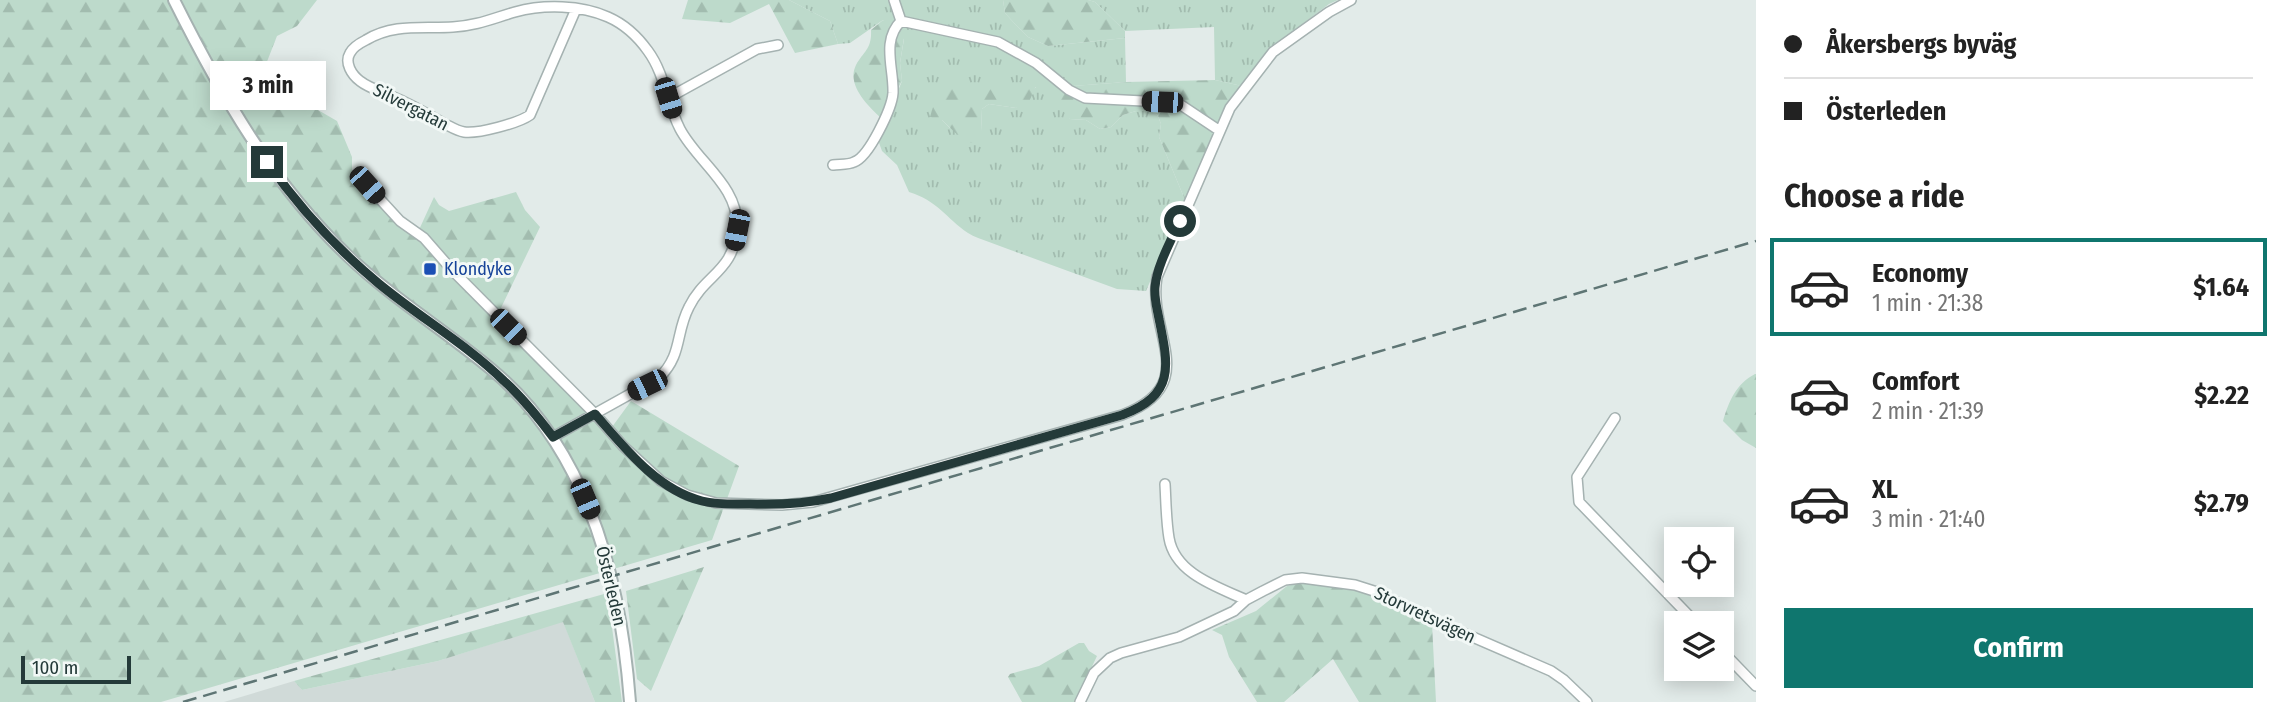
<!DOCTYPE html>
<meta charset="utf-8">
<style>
:root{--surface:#fff;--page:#f2f2f2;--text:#222;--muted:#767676;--line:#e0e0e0;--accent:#0f766e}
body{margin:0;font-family:"Fira Sans Condensed",sans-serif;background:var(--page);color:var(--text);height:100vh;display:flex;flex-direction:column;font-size:26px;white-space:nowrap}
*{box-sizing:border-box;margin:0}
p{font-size:23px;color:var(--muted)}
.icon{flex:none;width:38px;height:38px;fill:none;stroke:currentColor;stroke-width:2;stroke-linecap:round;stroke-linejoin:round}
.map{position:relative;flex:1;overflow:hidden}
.side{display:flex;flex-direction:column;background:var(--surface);width:525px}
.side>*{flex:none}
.guide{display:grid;align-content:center;height:154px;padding:0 28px;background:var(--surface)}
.buttons{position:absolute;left:1664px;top:527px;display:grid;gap:14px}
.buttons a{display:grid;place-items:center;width:70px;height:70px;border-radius:0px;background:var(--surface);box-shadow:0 4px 18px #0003;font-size:35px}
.scale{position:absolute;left:21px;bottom:18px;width:110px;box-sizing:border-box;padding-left:7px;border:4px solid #243a39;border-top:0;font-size:19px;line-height:24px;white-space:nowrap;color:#243a39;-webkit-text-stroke:5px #f2f8f6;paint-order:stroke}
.end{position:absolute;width:32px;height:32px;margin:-16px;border:9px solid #243a39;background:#fff;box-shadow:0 0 0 4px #fff}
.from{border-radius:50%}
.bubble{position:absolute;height:49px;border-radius:0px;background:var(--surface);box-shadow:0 4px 18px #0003;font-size:23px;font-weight:700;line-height:49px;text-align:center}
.car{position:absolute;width:21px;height:42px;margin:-21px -10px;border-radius:9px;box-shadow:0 0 5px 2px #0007;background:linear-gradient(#222 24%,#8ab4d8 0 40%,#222 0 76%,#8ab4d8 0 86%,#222 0)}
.guide b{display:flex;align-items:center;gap:24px;height:66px;font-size:26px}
.guide b+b{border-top:2px solid var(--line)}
.guide i{width:18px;height:18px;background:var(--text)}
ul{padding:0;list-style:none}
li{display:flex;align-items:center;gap:21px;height:98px;margin:0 14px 10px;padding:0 14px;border:4px solid transparent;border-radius:0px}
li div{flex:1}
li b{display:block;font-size:26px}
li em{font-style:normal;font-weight:700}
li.active{border-color:var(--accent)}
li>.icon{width:63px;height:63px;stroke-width:1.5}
h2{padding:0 28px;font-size:32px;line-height:84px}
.cta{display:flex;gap:14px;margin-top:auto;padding:14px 28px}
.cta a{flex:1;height:80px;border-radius:0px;background:var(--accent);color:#fff;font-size:28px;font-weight:700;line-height:80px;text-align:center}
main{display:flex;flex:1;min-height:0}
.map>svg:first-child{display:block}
.built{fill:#d0dad8}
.grass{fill:url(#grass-tufts);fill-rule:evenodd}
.forest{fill:url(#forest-firs)}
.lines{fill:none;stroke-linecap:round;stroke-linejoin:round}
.minor-casing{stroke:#a5b2b1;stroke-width:12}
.tertiary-casing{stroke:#a5b2b1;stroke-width:14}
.minor{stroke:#fff;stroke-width:9}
.tertiary{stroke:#fff;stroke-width:10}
.rail{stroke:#5e7574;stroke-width:2.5;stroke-dasharray:14 7;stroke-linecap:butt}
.route{stroke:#243a39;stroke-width:9}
.transit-dot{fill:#1a4fb4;stroke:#f2f8f6;stroke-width:2.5}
.labels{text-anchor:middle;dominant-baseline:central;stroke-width:6;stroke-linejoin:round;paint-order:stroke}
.street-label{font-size:18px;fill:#243a39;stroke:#f2f8f6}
.transit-label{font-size:18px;fill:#164399;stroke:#f2f8f6;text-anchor:start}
</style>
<main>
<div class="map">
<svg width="1756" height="702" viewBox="0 0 1756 702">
<defs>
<pattern id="grass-tufts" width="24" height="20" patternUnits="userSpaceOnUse" patternTransform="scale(1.75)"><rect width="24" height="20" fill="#bddacb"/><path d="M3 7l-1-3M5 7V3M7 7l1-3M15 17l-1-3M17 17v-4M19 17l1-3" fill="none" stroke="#a2bcaf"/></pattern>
<pattern id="forest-firs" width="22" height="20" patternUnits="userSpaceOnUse" patternTransform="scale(1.75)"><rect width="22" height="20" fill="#bddacb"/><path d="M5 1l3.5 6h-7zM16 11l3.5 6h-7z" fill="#a2bcaf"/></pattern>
</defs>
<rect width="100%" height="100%" fill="#e2ebe9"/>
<!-- built -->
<path class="built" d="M 563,621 L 595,702 L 224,702 L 294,681 L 302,690 L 438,661 Z"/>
<!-- grass -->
<path class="grass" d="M 789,0 L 1003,0 L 1005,13 L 1015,24 L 1028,37 L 1048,46 L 1125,38 L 1126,82 L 1060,87 L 1070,119 L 1086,120 L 1100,129 L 1111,127 L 1123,115 L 1136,111 L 1152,111 L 1158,116 L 1161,124 L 1159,137 L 1185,200 L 1146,291 L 1117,289 L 989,242 C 982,239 974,237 968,233 C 946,218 938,201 909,192 L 897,165 L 882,151 L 878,140 L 902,81 L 900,63 L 904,39 L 883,20 L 850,43 L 838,44 L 830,21 ZM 1005,87 L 1036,87 L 1016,108 L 989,104 L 982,109 L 981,131 L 950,128 L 942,120 Z
M 1088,0 L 1338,0 L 1329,4 L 1268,50 L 1242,86 L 1215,80 L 1214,27 L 1125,31 L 1095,2 Z"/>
<!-- forest -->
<path class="forest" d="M 0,0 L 317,0 L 297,26 L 277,36 L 261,77 L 337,121 L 352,157 L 352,178 L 397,224 L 418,232 L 434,197 L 439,205 L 449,211 L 516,192 L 525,210 L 540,227 L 499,312 L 612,427 L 631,401 L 739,466 L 712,540 L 161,702 L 0,702 Z
M 688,0 L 789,0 L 830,21 L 838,44 L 795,53 L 769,4 L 730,23 L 682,19 Z
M 1003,0 L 1088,0 L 1095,2 L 1125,31 L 1125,38 L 1048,46 L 1028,37 L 1015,24 L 1005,13 Z
M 883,20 L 899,29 L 904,38 L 900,63 L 902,81 L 881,118 C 868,106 846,85 856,65 C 864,51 872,49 871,30 Z
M 1215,80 L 1242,86 L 1185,200 L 1159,137 L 1161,124 L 1158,116 L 1152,111 L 1136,111 L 1123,115 L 1111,127 L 1100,129 L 1086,120 L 1070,119 L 1058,105 L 1059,87 L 1126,82 Z
M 1036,86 L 1028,104 L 1016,108 L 989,104 L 982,109 L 981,131 L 976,142 L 966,143 L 942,120 L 930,117 L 939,87 Z
M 1755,374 L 1756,374 L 1756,448 L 1742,440 L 1723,421 C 1729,401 1736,384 1755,374 Z
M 704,567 L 651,691 L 637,679 L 626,591 Z
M 1301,583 L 1318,583 L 1354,589 L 1374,596 L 1432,624 L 1436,702 L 1359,702 L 1333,659 L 1284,702 L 1257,702 L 1229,657 L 1222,635 L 1212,630 L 1256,611 L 1287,586 Z
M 604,594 L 609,605 L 622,702 L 595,702 L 563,622 L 438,661 L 302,690 L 294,681 Z
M 1079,643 L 1084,643 L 1089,651 L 1097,656 L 1075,702 L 1022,702 L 1008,677 L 1010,674 L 1039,666 Z"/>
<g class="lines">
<!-- minor casing -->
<g class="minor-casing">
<path id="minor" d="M 894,0 L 901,21
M 901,21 L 998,42 L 1036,63 L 1069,90 L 1085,98 L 1162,102 L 1181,105 L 1220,131
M 668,98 L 757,49 L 778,45
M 833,165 C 839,164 848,165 854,162 C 869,157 892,108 893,93 C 894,68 881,41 901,21
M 367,185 L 400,221 L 424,238 L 452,270 L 595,414 L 623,446 L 661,481 L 687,495 L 716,503 L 782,505 L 813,502 L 1122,415 C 1203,384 1147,334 1157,277 L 1230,108 L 1273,52 L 1329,12 L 1351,0
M 1615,418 L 1577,477 L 1579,502 L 1696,623
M 553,437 L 659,378 C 683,354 675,334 689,307 C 705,274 734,272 737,228 C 739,186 698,163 680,129 C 667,104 665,74 648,51 C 638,37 624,24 608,17 C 581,5 544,4 515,12 C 494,18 476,26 453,27 C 423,29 394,23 366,40 C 360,43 353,47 350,53 C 344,63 352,75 360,81 C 370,89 386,93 398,99 C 414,106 429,115 445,124 C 451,127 457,131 464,132 C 478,134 519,123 530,115 L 576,9
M 1165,484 C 1166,501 1166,520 1169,538 C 1175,574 1218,587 1246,600
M 1722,651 L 1756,686
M 1080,702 L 1094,673 L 1110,658 L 1121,653 L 1179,637 L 1234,611 L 1246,600 L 1263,591 L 1285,580 L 1302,578 L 1355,585 L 1377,592 L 1429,618 L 1551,671 L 1564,680 L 1587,702"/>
</g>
<!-- tertiary casing -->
<g class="tertiary-casing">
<path id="tertiary" d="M 174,0 C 221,94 272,184 349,257 C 393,299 445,330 491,369 C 588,449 621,581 630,702"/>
</g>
<!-- minor -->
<use href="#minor" class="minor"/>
<!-- tertiary -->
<use href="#tertiary" class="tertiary"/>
<!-- rail -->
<path class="rail" d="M 183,702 L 1756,241"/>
</g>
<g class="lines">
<!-- route -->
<path class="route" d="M 267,162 C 299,207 336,248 378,283 C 419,317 466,344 504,381 C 523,398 538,417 553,437 L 595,414 C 624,447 657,490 702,501 C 718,505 734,504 750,504 C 778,505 803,504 831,498 L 1122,415 C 1175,395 1169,367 1159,319 C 1157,308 1154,298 1155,287 C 1157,265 1171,241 1180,221"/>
</g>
<!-- markers -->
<rect class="transit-dot" x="423" y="262" width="14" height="14" rx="3.5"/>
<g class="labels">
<!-- street labels -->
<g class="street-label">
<text transform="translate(411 107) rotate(27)">Silvergatan</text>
<text transform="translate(611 586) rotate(77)">Österleden</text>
<text transform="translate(1425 615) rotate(25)">Storvretsvägen</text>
</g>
<!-- transit labels -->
<g class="transit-label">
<text x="444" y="269">Klondyke</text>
</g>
</g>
</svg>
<div class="buttons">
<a><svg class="icon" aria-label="locate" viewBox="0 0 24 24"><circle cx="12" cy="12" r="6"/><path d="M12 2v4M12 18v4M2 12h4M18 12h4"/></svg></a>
<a><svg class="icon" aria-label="layers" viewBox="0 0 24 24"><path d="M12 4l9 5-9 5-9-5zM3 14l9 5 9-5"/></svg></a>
</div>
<div class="scale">100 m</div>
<i class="end from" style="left:1180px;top:221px"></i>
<i class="end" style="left:267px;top:162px"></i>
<div class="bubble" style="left:210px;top:61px;width:116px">3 min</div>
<i class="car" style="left:668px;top:98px;rotate:163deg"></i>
<i class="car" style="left:1162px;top:102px;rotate:272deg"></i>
<i class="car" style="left:367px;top:185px;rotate:138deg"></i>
<i class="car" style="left:737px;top:230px;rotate:191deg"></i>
<i class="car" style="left:508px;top:327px;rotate:135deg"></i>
<i class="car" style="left:647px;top:385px;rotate:244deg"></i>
<i class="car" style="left:585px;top:499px;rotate:157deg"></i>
</div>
<section class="side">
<div class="guide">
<b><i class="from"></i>Åkersbergs byväg</b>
<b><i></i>Österleden</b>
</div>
<h2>Choose a ride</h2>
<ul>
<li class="active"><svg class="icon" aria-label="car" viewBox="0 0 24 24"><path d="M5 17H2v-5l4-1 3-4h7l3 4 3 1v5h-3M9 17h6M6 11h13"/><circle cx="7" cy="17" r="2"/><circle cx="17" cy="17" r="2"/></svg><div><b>Economy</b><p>1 min · 21:38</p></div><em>$1.64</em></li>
<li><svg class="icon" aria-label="car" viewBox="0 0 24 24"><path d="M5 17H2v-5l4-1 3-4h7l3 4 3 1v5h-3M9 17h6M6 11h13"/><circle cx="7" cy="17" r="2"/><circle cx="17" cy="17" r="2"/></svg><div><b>Comfort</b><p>2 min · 21:39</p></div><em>$2.22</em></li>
<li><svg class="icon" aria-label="car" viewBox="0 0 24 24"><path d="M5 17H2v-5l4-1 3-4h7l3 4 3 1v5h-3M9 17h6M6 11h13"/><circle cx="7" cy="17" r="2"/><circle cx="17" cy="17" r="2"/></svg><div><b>XL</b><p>3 min · 21:40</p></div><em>$2.79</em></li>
</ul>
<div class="cta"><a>Confirm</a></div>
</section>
</main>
